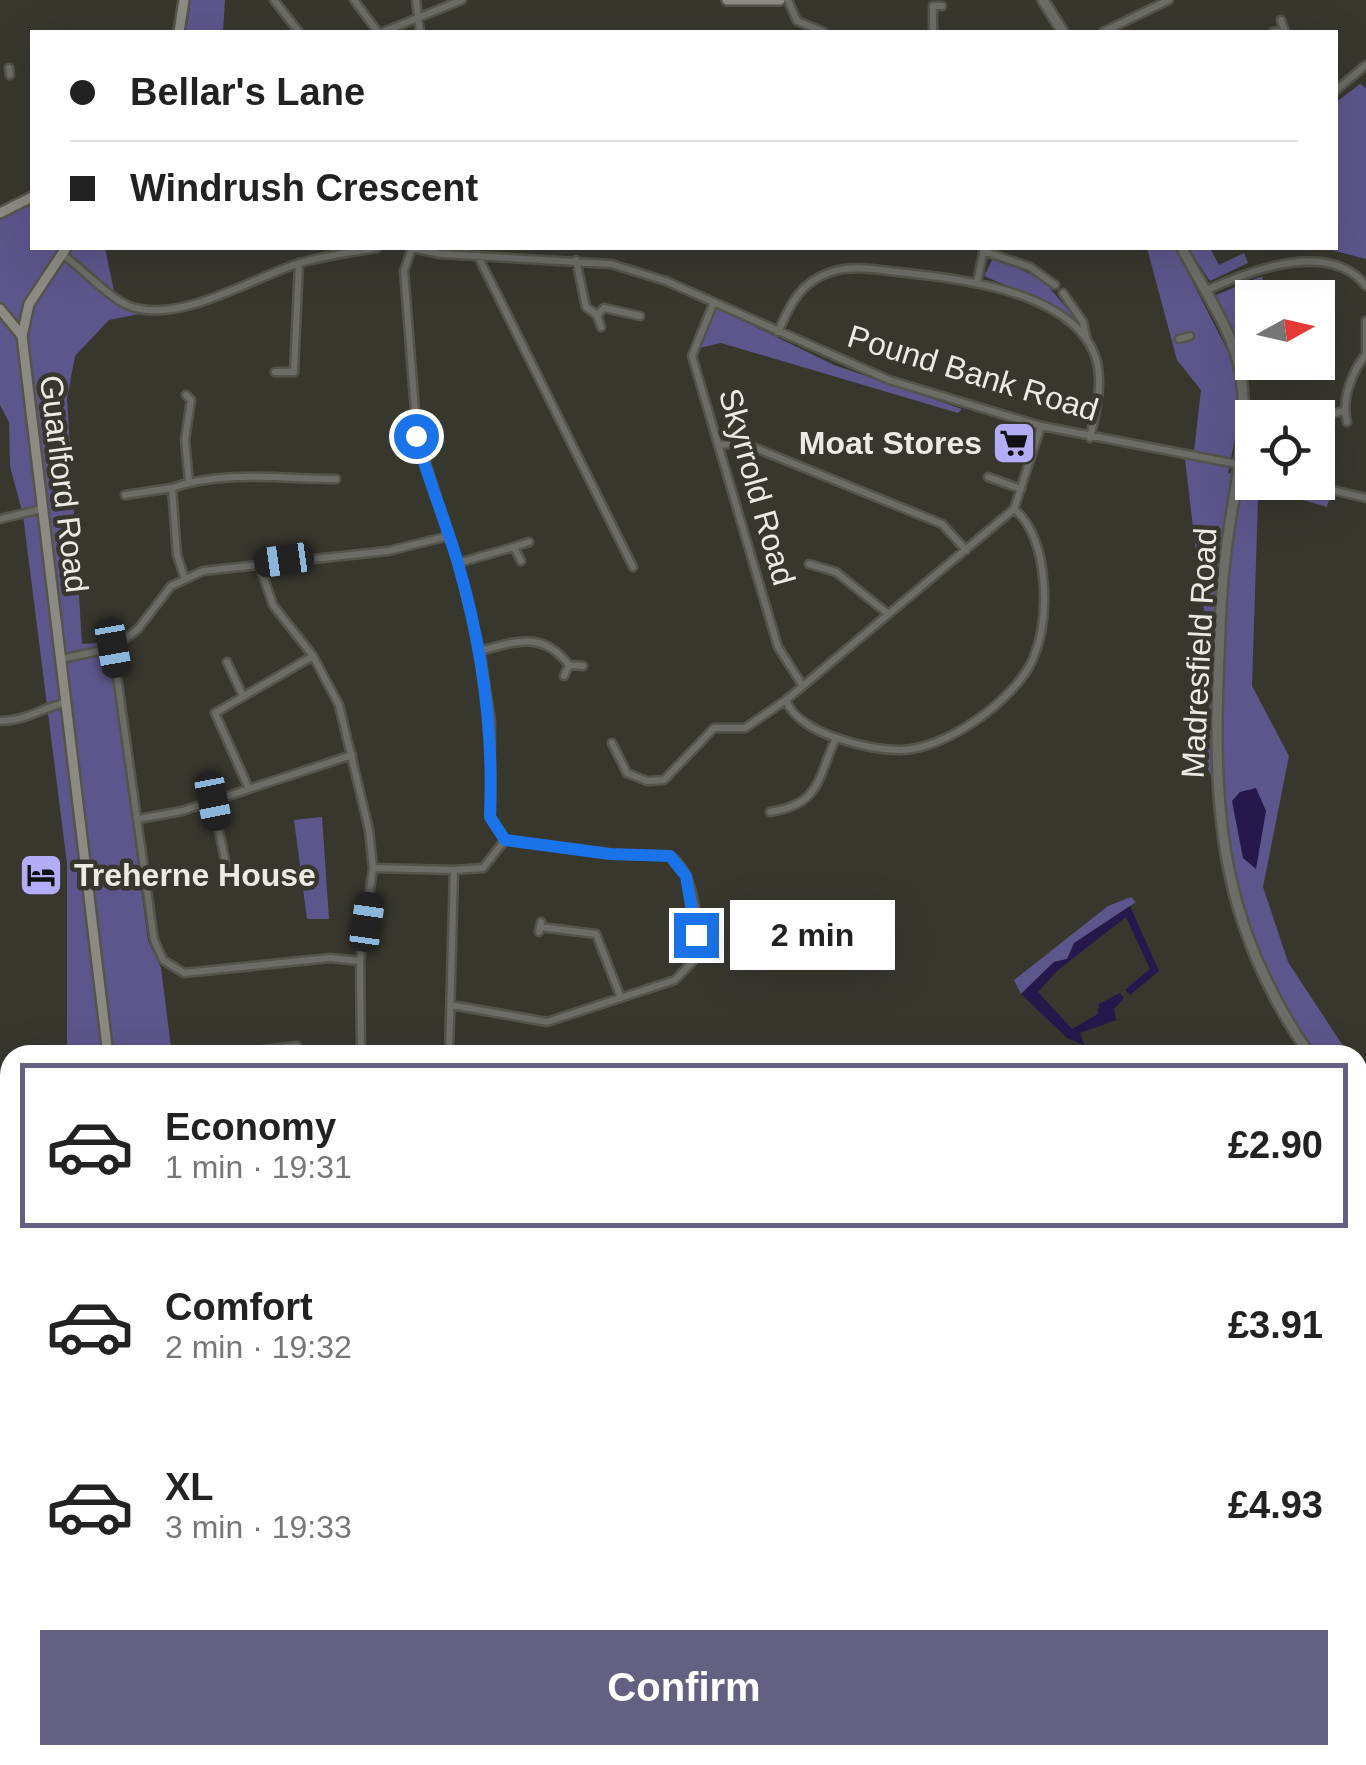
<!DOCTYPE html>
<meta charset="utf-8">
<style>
:root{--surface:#fff;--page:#f6f6f6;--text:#222;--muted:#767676;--line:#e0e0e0;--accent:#646082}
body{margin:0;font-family:Arial,sans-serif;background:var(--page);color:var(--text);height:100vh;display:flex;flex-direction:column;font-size:38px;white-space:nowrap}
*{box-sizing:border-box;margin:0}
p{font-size:32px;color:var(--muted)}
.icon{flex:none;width:55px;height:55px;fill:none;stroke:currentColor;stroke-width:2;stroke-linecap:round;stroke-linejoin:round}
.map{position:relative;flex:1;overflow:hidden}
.sheet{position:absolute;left:0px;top:1045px;width:1368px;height:720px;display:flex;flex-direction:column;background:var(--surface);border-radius:30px 30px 0 0;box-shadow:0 10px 40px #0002}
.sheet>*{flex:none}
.top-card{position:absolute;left:30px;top:30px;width:1308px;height:220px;border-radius:0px;box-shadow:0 10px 40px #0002;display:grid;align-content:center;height:220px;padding:0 40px;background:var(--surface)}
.needle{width:65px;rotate:82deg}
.tools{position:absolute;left:1235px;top:280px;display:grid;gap:20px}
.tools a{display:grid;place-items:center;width:100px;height:100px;border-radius:0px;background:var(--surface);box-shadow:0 10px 40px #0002;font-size:50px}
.end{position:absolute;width:45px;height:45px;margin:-22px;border:12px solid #1a73e8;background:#fff;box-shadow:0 0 0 5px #fff}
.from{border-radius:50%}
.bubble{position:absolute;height:70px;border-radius:0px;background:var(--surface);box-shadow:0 10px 40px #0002;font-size:32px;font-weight:700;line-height:70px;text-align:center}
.car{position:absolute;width:30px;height:60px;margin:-30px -15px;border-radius:12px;box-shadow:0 0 8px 2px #0007;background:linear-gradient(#222 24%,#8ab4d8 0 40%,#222 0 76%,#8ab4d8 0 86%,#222 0)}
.top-card b{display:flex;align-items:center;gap:35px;height:95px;font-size:38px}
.top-card b+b{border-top:2px solid var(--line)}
.top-card i{width:25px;height:25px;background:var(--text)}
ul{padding:18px 0 0;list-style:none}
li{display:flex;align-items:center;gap:30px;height:165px;margin:0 20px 15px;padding:0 20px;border:5px solid transparent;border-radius:0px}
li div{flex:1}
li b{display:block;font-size:38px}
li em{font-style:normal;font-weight:700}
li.on{border-color:var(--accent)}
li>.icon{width:90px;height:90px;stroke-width:1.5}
.cta{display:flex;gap:20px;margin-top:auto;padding:20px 40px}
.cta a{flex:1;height:115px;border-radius:0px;background:var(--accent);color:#fff;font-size:40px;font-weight:700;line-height:115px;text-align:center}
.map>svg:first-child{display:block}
.green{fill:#5d568c}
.water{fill:#25184d}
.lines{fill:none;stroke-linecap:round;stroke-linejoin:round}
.stream{stroke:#25184d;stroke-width:2.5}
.minor-casing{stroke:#55544b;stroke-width:11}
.tertiary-casing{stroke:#55544b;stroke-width:14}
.secondary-casing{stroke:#55544b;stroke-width:14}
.minor{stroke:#6d6d68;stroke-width:6}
.tertiary{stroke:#6d6d68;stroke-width:9}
.secondary{stroke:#8b8a83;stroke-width:9}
.route{stroke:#1a73e8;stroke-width:12}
.labels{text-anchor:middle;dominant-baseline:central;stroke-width:9;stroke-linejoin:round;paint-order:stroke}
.street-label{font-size:32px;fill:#ebeae4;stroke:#38372e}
.poi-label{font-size:32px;font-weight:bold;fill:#ebeae4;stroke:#38372e;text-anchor:end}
</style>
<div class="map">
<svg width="1366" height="1765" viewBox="0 0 1366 1765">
<rect width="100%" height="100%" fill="#38372e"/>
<!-- green -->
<path class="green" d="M 191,0 L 225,0 L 223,32 L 186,32 Z
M 1360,84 L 1366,88 L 1366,259 L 1324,248 L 1335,248 L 1335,103 Z
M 32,201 L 32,248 L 105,248 L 114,291 L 145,313 L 109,320 L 75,356 L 67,398 L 82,644 L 109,642 L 148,941 L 161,968 L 172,1055 L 67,1055 L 67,864 L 23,515 L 10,466 L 9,422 L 0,405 L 0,216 Z
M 1147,248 L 1175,248 L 1237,369 L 1238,424 L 1228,473 L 1252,478 L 1252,482 L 1330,496 L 1327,507 L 1293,497 L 1258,500 L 1252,686 L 1289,756 L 1263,887 L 1288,962 L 1349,1055 L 1314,1055 L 1261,970 L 1240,904 L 1219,793 L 1200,752 L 1216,674 L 1200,588 L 1185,459 L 1193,460 L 1201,390 L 1177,360 Z
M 1188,248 L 1210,248 L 1219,265 L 1244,253 L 1248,263 L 1210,281 Z
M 993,258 L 1042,279 L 1081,325 L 1048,303 L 984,276 Z
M 1263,276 L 1259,297 L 1252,298 L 1248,343 L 1239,349 L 1216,295 Z
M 717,308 L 834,365 L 962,409 L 958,413 L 721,343 L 699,348 Z
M 322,817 L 329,919 L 307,919 L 294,820 Z
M 1131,897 L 1136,902 L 1075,943 L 1067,959 L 1054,962 L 1021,994 L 1014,980 L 1108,906 Z"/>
<!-- water -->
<path class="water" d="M 1256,788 L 1266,811 L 1256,869 L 1243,858 L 1232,801 L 1240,792 Z
M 1130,906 L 1159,971 L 1130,995 L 1125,990 L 1150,969 L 1126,917 L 1058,970 L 1038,992 L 1072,1029 L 1098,1014 L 1099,1004 L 1120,993 L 1124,998 L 1114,1009 L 1116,1020 L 1080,1033 L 1084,1045 L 1067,1038 L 1021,994 L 1054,962 L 1067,959 L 1074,943 Z"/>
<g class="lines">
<!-- stream -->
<path class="stream" d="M 1252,1765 L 1254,1755"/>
<!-- minor casing -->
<g class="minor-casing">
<path id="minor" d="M 274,0 L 299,32
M 354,0 L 378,32
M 416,0 L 420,32
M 788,0 L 797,21 L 824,32
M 1281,20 L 1285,32
M 383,32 L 462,0
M 933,32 L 933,6 L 942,6
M 1103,32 L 1169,0
M 1273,32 L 1284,32
M 9,68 L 10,75
M 1335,91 L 1366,65
M 412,248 L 440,254 L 611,264 L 666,281 L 889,380 L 1041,426 L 1237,464 L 1252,471
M 412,248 L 404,271 L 417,436 L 458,563 L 480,651 L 491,722 L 490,817 L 505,840
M 983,251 L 1030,267 L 1055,285
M 62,254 C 82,268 109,298 129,306 C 180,325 253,277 300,263 C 325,256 351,252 377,248
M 478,256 L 633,567
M 576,260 L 586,307 L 597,315 L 601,327
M 977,282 L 984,249
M 1205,291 C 1248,271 1330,239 1366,286
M 1063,293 L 1083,322 L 1087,341
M 714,302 L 692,356 L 778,647 L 801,683
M 597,315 L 604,308 L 640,316
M 1366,321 L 1366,354
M 778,332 C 790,305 800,282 831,272 C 854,264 883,271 907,273 C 964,279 1079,293 1097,362 C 1103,387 1095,414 1090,438
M 1179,339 L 1190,336
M 275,372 L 294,372 L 299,263
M 186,395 L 191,400 L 185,440 L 189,482
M 1331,414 L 1344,411
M 1347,422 C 1341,399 1352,372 1366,354
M 718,445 L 743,443 L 942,524 L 966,550
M 988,477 L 1021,489
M 1298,482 L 1366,498
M 125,495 L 172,488
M 0,519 L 42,509
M 514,547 L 529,542
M 259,563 L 273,605 L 313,656 L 339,705 L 369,830 L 373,868 L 360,961 L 361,1055
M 458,563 L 514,547 L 521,561
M 809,564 L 836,572 L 887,613
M 185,579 L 177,555 L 172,488 C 221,470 284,479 336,479
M 113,648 L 154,940 L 163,960 L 184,973 L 330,958 L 360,961
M 480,651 C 517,641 543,631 569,665 L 583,666
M 61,659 L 113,648 L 138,629 L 171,586 L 203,571 L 388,551 L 449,536
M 227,662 L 243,696
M 564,676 L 569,665
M 786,700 C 793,720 820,733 840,739 C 858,745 880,750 899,750 C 944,751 1015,700 1033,659 C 1044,633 1046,605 1043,577 C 1041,554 1033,524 1014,509
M 0,721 C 26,721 41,708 65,703
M 612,743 L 627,773 L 647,781 L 664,780 L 714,728 L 745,728 L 786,700 L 1014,509 L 1041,426
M 249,789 L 215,713 L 313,656
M 213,801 L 229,880 L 285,875
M 770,812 C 821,804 817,779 836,738
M 139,819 L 182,811 L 352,755
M 373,868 L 454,870
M 540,927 L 596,934 L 621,998
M 539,932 L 541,922
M 451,1005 L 547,1022 L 675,980 L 695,959 C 700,931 696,872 670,856 L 610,854 L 505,840
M 225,1055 L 297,1046
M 449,1055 L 454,870 L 483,868 L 505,840"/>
</g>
<!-- tertiary casing -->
<g class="tertiary-casing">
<path id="tertiary" d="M 1043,0 L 1063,32
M 1182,248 C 1201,286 1232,328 1240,371 C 1251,432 1233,491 1226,551 C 1220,594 1220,637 1218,680 C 1213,826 1225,932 1310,1055
M 1358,1119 L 1366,1129
M 1358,1248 L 1366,1216
M 1358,1263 L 1366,1260
M 571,1765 L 582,1755"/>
</g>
<!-- secondary casing -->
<g class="secondary-casing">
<path id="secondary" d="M 727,0 L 780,0
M 179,32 L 184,0
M 0,213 L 32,197
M 66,248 L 29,304 L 22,336 L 108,1055
M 0,309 L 22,336
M 165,1755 L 166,1765"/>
</g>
<!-- minor -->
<use href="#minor" class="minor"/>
<!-- tertiary -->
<use href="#tertiary" class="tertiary"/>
<!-- secondary -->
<use href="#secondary" class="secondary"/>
</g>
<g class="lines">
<!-- route -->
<path class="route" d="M 416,436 C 428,478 444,518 457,560 C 482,645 494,729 490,817 L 505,840 L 610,854 L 670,856 L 686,876 L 696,935"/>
</g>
<!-- icons -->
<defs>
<g id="supermarket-square" transform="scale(2.25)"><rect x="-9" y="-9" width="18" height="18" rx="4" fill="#b5acf8" stroke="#38372e"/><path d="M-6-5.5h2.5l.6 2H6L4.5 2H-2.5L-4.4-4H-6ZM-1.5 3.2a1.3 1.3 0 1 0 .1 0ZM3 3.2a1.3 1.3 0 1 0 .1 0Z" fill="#111"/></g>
<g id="hotel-square" transform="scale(2.25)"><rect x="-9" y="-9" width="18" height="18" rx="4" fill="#b5acf8" stroke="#38372e"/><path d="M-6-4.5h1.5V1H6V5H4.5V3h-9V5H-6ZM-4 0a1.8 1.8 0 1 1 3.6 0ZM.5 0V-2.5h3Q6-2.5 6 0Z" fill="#111"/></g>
</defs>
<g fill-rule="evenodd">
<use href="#supermarket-square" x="1014" y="443"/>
<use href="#hotel-square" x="41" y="875"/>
</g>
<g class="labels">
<!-- street labels -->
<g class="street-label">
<text transform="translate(973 373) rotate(17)">Pound Bank Road</text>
<text transform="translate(64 484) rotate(83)">Guarlford Road</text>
<text transform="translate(757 487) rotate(74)">Skyrrold Road</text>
<text transform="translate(1199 653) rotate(-87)">Madresfield Road</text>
</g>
<!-- poi labels -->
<g class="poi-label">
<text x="982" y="443">Moat Stores</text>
<text x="74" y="875" text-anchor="start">Treherne House</text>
</g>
</g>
</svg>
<div class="tools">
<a><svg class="needle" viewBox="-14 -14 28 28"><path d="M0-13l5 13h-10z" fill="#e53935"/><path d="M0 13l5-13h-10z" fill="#767676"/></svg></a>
<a><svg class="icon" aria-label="locate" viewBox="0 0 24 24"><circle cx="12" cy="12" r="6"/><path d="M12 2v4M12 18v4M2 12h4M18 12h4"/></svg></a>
</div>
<i class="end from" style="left:416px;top:436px"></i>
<i class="end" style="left:696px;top:935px"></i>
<div class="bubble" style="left:730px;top:900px;width:165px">2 min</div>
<i class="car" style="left:284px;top:560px;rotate:262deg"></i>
<i class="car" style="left:113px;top:648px;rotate:170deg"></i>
<i class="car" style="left:213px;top:801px;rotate:169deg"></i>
<i class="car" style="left:367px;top:922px;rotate:8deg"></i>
<div class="top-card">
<b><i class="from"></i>Bellar's Lane</b>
<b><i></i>Windrush Crescent</b>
</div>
<section class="sheet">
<ul>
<li class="on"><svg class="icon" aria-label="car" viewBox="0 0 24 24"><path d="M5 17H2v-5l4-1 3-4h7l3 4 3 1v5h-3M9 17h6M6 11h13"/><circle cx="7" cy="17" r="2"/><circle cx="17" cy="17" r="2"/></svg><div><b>Economy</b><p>1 min · 19:31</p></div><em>£2.90</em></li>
<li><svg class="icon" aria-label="car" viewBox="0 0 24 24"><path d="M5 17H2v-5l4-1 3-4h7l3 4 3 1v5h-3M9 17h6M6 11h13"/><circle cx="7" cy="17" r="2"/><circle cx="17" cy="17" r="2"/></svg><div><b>Comfort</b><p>2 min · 19:32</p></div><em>£3.91</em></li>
<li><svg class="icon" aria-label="car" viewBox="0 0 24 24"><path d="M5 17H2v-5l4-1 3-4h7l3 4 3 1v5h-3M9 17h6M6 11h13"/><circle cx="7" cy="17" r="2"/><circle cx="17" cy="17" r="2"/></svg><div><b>XL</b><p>3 min · 19:33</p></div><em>£4.93</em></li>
</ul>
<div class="cta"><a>Confirm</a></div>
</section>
</div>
